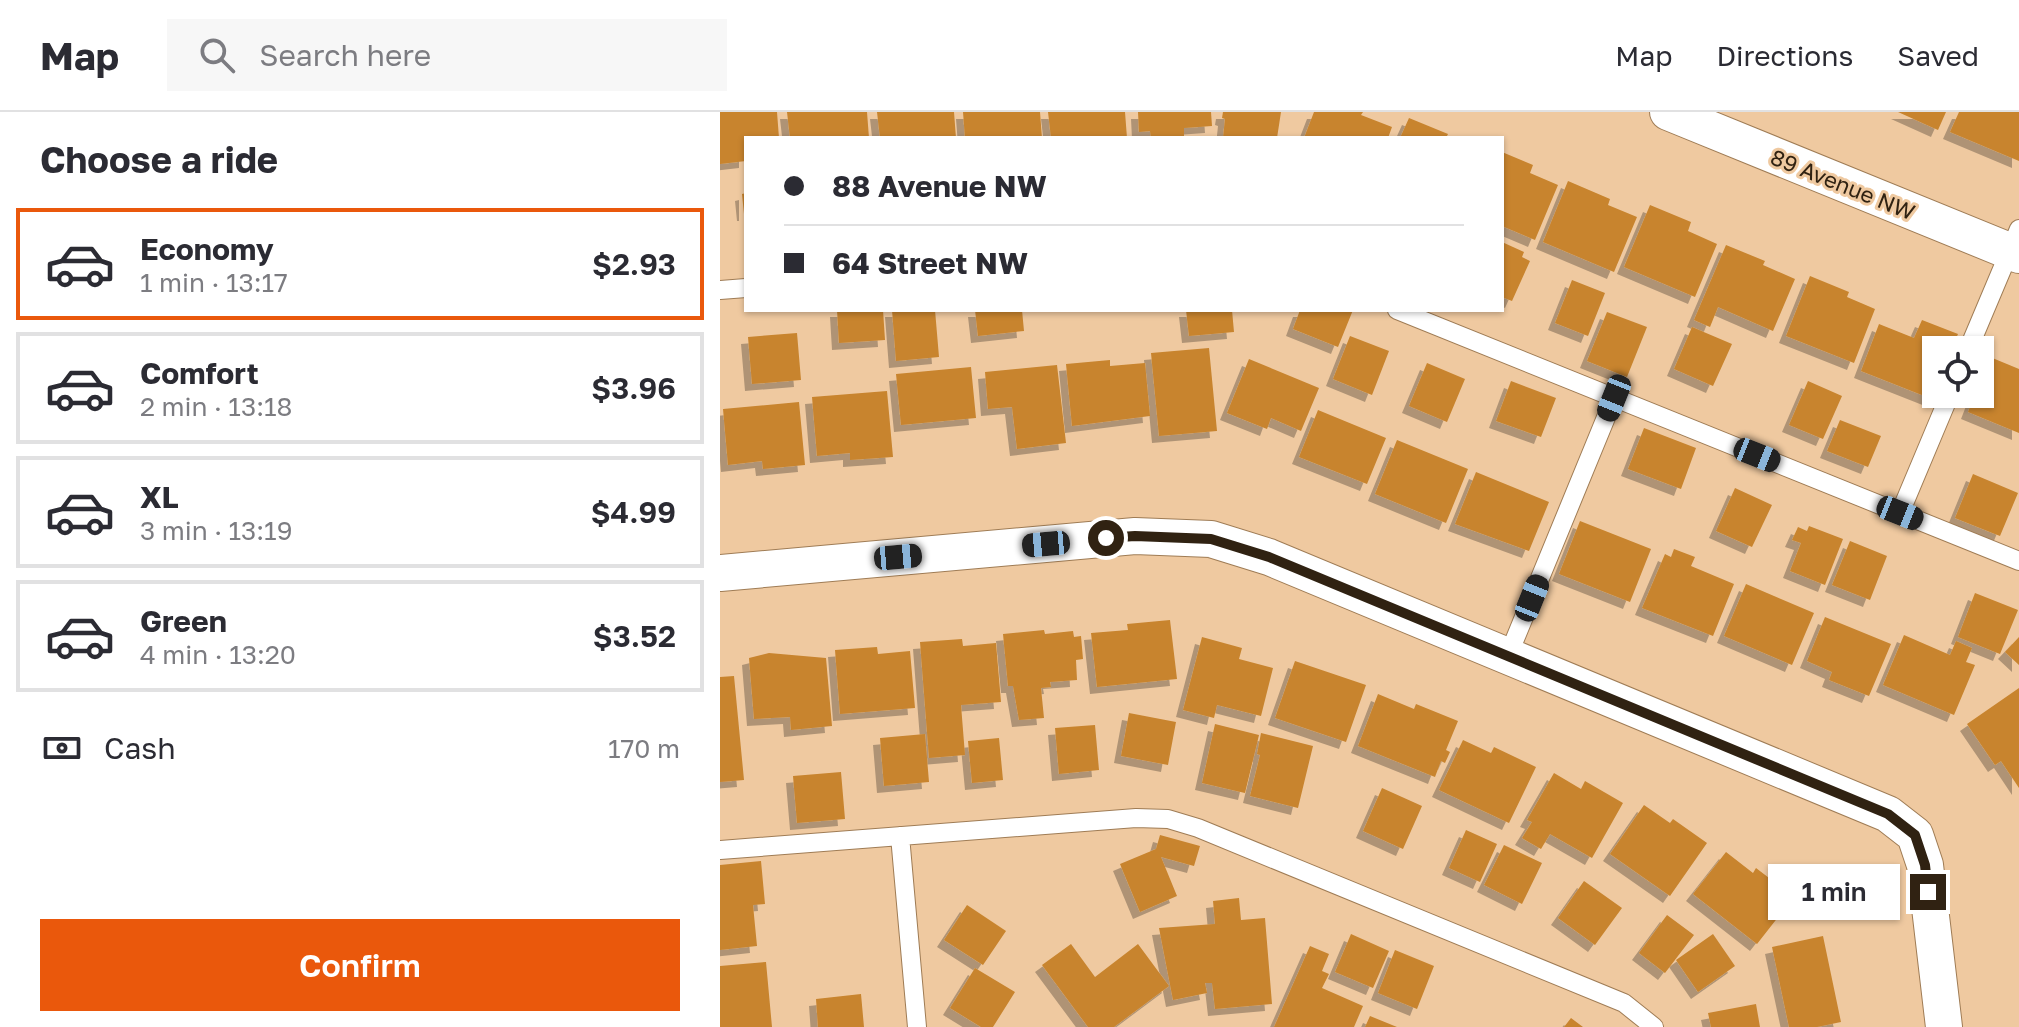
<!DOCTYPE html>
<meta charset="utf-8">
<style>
:root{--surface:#fff;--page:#f7f7f7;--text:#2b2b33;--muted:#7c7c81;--line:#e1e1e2;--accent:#ea580c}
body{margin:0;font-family:"Golos Text",sans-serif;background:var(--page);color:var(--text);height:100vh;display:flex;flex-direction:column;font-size:30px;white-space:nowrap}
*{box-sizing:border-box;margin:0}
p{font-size:26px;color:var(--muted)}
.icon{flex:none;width:44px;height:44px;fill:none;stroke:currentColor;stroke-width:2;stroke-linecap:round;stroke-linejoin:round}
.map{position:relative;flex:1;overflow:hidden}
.panel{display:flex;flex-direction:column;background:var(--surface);width:720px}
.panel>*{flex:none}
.banner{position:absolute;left:24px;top:24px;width:760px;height:176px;border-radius:0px;box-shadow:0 2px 6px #0004;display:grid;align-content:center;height:176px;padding:0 40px;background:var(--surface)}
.controls{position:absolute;left:1202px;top:224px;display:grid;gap:16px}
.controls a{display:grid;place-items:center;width:72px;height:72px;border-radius:0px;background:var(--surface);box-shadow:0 2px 6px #0004;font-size:40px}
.end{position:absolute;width:36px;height:36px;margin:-18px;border:10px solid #302212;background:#fff;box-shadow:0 0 0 4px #fff}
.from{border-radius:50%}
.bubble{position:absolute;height:56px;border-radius:0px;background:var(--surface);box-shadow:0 2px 6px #0004;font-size:26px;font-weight:600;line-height:56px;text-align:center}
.car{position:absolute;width:24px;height:48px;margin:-24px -12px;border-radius:10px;box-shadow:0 0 6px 2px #0007;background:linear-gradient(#222 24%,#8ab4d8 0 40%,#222 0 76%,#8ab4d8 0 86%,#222 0)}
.banner b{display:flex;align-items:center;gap:28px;height:76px;font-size:30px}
.banner b+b{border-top:2px solid var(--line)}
.banner i{width:20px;height:20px;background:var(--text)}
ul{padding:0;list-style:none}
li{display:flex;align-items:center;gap:24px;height:112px;margin:0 16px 12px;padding:0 24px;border:4px solid var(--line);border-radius:0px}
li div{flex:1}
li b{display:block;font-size:30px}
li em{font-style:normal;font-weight:600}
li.selected{border-color:var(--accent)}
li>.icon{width:72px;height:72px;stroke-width:1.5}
h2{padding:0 40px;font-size:36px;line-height:96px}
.pay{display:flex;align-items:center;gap:20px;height:88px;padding:0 40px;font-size:30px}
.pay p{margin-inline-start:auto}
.button{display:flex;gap:16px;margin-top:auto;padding:16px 40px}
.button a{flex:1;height:92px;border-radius:0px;background:var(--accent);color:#fff;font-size:32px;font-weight:600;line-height:92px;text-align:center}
header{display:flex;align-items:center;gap:48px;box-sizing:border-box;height:112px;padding:0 40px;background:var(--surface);border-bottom:2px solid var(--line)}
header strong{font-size:38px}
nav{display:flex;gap:44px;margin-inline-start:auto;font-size:28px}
.search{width:560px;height:72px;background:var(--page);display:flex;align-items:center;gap:20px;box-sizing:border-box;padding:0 28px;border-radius:0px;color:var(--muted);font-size:30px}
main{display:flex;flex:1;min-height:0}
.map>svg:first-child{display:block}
.building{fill:#c8842e;filter:url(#shadow)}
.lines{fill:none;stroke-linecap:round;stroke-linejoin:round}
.service-casing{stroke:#9f7c55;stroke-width:20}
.minor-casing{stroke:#9f7c55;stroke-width:38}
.service{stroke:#fff;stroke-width:18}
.minor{stroke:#fff;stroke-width:36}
.route{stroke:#302212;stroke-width:10}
.labels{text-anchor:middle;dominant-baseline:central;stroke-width:6;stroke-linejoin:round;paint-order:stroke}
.street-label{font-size:22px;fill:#302212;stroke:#efc9a0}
</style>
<header>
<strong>Map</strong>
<div class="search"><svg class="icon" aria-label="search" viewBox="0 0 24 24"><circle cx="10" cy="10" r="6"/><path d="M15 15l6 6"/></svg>Search here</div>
<nav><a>Map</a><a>Directions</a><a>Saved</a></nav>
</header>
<main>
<section class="panel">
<h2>Choose a ride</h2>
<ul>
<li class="selected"><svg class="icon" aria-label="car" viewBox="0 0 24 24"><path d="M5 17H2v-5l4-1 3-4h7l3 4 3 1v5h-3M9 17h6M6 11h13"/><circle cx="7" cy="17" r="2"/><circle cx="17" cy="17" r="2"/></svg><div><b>Economy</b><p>1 min · 13:17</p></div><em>$2.93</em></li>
<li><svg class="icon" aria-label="car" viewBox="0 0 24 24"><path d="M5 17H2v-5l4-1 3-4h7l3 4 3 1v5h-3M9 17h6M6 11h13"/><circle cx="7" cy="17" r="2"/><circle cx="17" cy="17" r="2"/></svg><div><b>Comfort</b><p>2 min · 13:18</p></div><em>$3.96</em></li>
<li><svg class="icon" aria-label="car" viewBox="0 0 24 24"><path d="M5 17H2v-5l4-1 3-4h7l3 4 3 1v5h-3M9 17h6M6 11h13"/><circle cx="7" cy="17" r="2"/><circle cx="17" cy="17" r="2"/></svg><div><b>XL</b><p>3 min · 13:19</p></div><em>$4.99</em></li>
<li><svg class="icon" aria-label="car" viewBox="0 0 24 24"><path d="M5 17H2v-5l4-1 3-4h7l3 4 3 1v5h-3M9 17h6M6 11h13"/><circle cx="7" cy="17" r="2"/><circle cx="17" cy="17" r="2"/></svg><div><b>Green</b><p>4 min · 13:20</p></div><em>$3.52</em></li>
</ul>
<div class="pay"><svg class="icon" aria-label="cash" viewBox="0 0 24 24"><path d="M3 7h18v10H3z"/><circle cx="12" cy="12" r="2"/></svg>Cash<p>170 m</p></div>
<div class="button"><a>Confirm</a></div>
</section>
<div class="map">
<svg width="1299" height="915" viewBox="0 0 1299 915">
<defs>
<filter id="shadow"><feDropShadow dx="-7" dy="7" stdDeviation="0" flood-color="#0004"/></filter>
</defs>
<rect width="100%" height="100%" fill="#efc9a0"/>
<!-- building -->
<path class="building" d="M 0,0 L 57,0 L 59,26 L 26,26 L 26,49 L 0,52 Z
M 67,0 L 147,0 L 149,26 L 70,26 Z
M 157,0 L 234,0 L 236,26 L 160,26 Z
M 243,0 L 320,0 L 322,26 L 245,26 Z
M 328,0 L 405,0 L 407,26 L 331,26 Z
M 418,0 L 491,0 L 492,14 L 464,16 L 464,26 L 431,26 L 430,19 L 419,20 Z
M 503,0 L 561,0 L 557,26 L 503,26 L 505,7 L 502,6 Z
M 594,0 L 643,0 L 641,3 L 672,15 L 668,26 L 584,26 Z
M 1178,0 L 1226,0 L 1218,18 Z
M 1239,0 L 1299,0 L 1299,49 L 1230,20 Z
M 689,6 L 728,22 L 726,26 L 680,26 Z
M 782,40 L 813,53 L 810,61 L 838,73 L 815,128 L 782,114 Z
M 848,69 L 890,87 L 888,93 L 917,105 L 894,160 L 823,130 Z
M 26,81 L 26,102 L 24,102 L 22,82 Z
M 930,93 L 971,110 L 968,119 L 997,132 L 975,185 L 904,155 Z
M 782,130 L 804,140 L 802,145 L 810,149 L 792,189 L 782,185 Z
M 1006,133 L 1045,149 L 1043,153 L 1075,167 L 1053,219 L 998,195 L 990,215 L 974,208 Z
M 1090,164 L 1129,180 L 1127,185 L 1155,197 L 1134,251 L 1066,224 Z
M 852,168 L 885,181 L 868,224 L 835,211 Z
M 117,198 L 163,198 L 165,228 L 119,231 Z
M 172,198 L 215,198 L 219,245 L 176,249 Z
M 255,198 L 302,198 L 304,219 L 258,224 Z
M 466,198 L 512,198 L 514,220 L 469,224 Z
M 580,198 L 633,198 L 618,235 L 573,217 Z
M 887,200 L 927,215 L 907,265 L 867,249 Z
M 1202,208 L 1238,222 L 1231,238 L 1216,238 L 1216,276 L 1212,287 L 1141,259 L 1159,212 L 1194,226 Z
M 972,215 L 1012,232 L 993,274 L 954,257 Z
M 77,221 L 81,268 L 32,272 L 28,225 Z
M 630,224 L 669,239 L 652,283 L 613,267 Z
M 489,236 L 497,319 L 439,324 L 431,241 Z
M 1270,245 L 1299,257 L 1299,321 L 1248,300 L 1255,282 L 1260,282 L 1260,270 Z
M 529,247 L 599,276 L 581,319 L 551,306 L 547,317 L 507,301 Z
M 390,248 L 390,254 L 425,251 L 430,304 L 352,314 L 346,252 Z
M 707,251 L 745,267 L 727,310 L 689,294 Z
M 337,253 L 346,331 L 297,337 L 292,295 L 268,297 L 265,260 Z
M 251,255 L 256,306 L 181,313 L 176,262 Z
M 791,269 L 836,286 L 821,325 L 776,309 Z
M 1088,269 L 1122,284 L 1103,327 L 1069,313 Z
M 167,279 L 173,345 L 130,348 L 130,341 L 97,344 L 92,285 Z
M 79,290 L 85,353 L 43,357 L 42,349 L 8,353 L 3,297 Z
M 598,298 L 666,326 L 647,372 L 579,345 Z
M 1120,308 L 1161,324 L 1148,355 L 1107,339 Z
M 924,316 L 976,336 L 961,377 L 908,357 Z
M 677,328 L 748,357 L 726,411 L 655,382 Z
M 756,360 L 829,390 L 809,439 L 735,412 Z
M 1253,362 L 1298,381 L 1280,424 L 1235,406 Z
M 1015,376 L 1052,393 L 1032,435 L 996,419 Z
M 860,409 L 931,437 L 910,490 L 839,462 Z
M 1089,414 L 1123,427 L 1105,473 L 1070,459 L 1081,431 L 1072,428 L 1078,415 L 1087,419 Z
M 1130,429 L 1167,444 L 1150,488 L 1112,473 Z
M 954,437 L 975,445 L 971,454 L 1014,472 L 993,524 L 922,496 L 945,442 L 951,445 Z
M 1026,472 L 1094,501 L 1072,553 L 1004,524 Z
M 1255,481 L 1298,498 L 1280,542 L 1238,525 Z
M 1105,505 L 1171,532 L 1149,584 L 1109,568 L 1112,560 L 1087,549 Z
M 450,508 L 457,567 L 377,575 L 371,521 L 408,518 L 407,512 Z
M 324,518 L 325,522 L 353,519 L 354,525 L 361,524 L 363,547 L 356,548 L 357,568 L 330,570 L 331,575 L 321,576 L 324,606 L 299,608 L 293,574 L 288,574 L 283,522 Z
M 1184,523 L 1230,543 L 1236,529 L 1252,536 L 1246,550 L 1255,553 L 1234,603 L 1163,573 Z
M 482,525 L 522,536 L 519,547 L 553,556 L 541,604 L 497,593 L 494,606 L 463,598 Z
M 1299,525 L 1299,553 L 1285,540 Z
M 242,527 L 243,534 L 276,531 L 281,590 L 241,593 L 245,643 L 209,646 L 200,530 Z
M 157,535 L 158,542 L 190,539 L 195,596 L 120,602 L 115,538 Z
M 49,541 L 106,546 L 112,614 L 71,618 L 70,605 L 34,607 L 29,546 Z
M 575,549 L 646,573 L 626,630 L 555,606 Z
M 14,564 L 24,668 L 0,670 L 0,565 Z
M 1299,576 L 1299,676 L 1281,649 L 1275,653 L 1247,612 Z
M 658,582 L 694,597 L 696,592 L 738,609 L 726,638 L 730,640 L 725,651 L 721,649 L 715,665 L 638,634 Z
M 409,601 L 456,610 L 448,653 L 401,644 Z
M 495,612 L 539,623 L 525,681 L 482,671 Z
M 375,613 L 379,658 L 339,662 L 335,616 Z
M 541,621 L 593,634 L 578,696 L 530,684 L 540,643 L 537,642 Z
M 205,622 L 209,670 L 164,674 L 160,626 Z
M 279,626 L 283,668 L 252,671 L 248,629 Z
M 743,628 L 771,641 L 774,635 L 816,655 L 789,711 L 719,678 Z
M 121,660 L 125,707 L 77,711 L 73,664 Z
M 834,661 L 861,677 L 865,669 L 903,691 L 872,746 L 830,722 L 821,737 L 802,726 L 812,710 L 807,708 Z
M 662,676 L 702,694 L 683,737 L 643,719 Z
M 924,693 L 950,711 L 953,707 L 987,731 L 950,784 L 890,742 Z
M 746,718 L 777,732 L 760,770 L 729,756 Z
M 440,723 L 480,734 L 474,754 L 441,745 L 457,784 L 420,800 L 400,752 L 436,737 Z
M 784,733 L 822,751 L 802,792 L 764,773 Z
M 1006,740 L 1033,761 L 1036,756 L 1074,785 L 1037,832 L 973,782 Z
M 41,749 L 45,792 L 33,793 L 37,834 L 0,838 L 0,753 Z
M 864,769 L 902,796 L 875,833 L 838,806 Z
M 519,786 L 521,808 L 545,806 L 552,892 L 495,897 L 492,871 L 485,871 L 487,881 L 453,888 L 439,816 L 495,812 L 493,789 Z
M 247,793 L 286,819 L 263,853 L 224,828 Z
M 947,803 L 974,823 L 945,861 L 919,841 Z
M 631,822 L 669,839 L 653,876 L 615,860 Z
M 993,822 L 1015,854 L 978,880 L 956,848 Z
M 1103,824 L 1121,910 L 1097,915 L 1069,915 L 1052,835 Z
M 351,832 L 375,865 L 418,832 L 449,874 L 394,915 L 368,915 L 322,853 Z
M 590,834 L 609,842 L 602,859 L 609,862 L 602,876 L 643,894 L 634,915 L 554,915 Z
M 675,838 L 714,854 L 697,897 L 658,881 Z
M 46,850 L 52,915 L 0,915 L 0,854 Z
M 255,856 L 295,880 L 273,915 L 261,915 L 230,896 Z
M 141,882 L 144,915 L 98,915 L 96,887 Z
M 1036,892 L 1040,915 L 991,915 L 988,901 Z
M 650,904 L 677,915 L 645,915 Z
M 851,906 L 863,915 L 844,915 Z"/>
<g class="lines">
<!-- service casing -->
<g class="service-casing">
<path id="service" d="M 0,178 L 26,176
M 677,198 L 1299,449
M 1248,238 L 1299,117
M 1180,401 L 1230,282
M 788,544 L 894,286
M 180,724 L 197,915
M 0,738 L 416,706 L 448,707 L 478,716 L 904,891 L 934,915"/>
</g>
<!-- minor casing -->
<g class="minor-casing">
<path id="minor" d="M 948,0 L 1299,143
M 0,461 L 415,424 L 491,427 L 549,445 L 1168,702 L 1195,723 L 1205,753 L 1224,915"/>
</g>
<!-- service -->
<use href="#service" class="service"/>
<!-- minor -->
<use href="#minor" class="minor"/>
</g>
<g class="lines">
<!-- route -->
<path class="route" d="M 386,426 L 415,424 L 491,427 L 549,445 L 1168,702 L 1195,723 L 1205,753 L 1208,780"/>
</g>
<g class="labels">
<!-- street labels -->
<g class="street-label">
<text transform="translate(1123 72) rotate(22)">89 Avenue NW</text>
</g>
</g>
</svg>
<div class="controls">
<a><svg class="icon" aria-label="locate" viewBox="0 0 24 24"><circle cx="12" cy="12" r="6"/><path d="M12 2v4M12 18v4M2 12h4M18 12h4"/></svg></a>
</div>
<i class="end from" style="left:386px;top:426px"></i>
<i class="end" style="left:1208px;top:780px"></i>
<div class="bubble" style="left:1048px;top:752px;width:132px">1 min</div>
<i class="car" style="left:894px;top:286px;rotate:202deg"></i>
<i class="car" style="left:1037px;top:343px;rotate:112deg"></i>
<i class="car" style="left:1180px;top:401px;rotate:112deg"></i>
<i class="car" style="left:326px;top:432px;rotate:265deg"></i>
<i class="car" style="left:178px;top:445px;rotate:85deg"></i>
<i class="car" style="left:812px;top:486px;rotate:22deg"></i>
<div class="banner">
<b><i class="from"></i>88 Avenue NW</b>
<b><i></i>64 Street NW</b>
</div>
</div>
</main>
